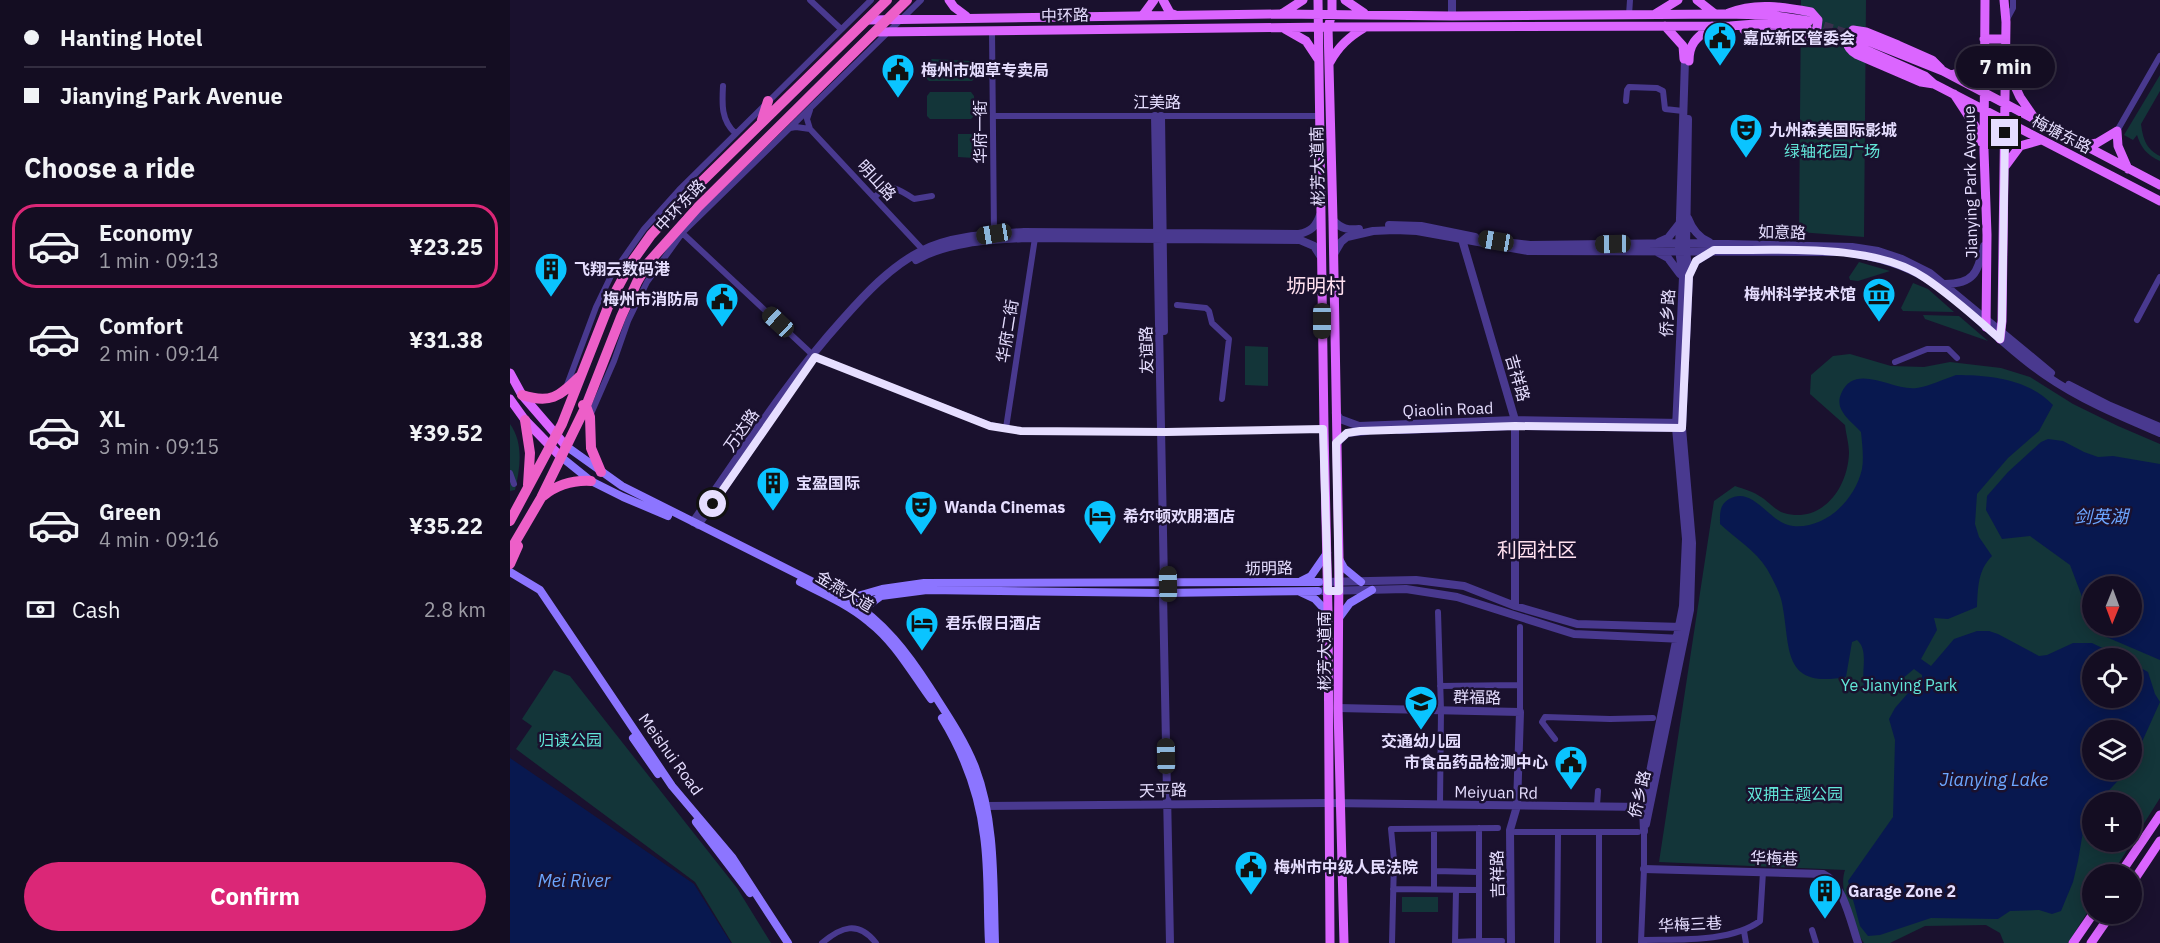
<!DOCTYPE html>
<meta charset="utf-8">
<style>
:root{--surface:#140d22;--page:#211b2f;--text:#f1f3f6;--muted:#9d9ca5;--line:#332d40;--accent:#db2777}
body{margin:0;font-family:"IBM Plex Sans","Noto Sans SC",sans-serif;background:var(--page);color:var(--text);height:100vh;display:flex;flex-direction:column;font-size:22px;white-space:nowrap}
*{box-sizing:border-box;margin:0}
p{font-size:20px;color:var(--muted)}
.icon{flex:none;width:33px;height:33px;fill:none;stroke:currentColor;stroke-width:2;stroke-linecap:round;stroke-linejoin:round}
.map{position:relative;flex:1;overflow:hidden}
.drawer{display:flex;flex-direction:column;background:var(--surface);width:510px}
.drawer>*{flex:none}
.banner{display:grid;align-content:center;height:132px;padding:0 24px;background:var(--surface)}
.needle{width:39px;rotate:181deg}
.buttons{position:absolute;left:1572px;top:576px;display:grid;gap:12px}
.buttons a{display:grid;place-items:center;width:60px;height:60px;border-radius:50%;background:var(--surface);box-shadow:0 3px 15px #0003,0 0 0 2px var(--line);font-size:30px}
.end{position:absolute;width:27px;height:27px;margin:-14px;border:8px solid #e6deff;background:#111;box-shadow:0 0 0 3px #111}
.from{border-radius:50%}
.bubble{position:absolute;height:42px;border-radius:21px;background:var(--surface);box-shadow:0 3px 15px #0003,0 0 0 2px var(--line);font-size:20px;font-weight:800;line-height:42px;text-align:center}
.car{position:absolute;width:18px;height:36px;margin:-18px -9px;border-radius:8px;box-shadow:0 0 4px 2px #0007;background:linear-gradient(#222 24%,#8ab4d8 0 40%,#222 0 76%,#8ab4d8 0 86%,#222 0)}
.banner b{display:flex;align-items:center;gap:21px;height:57px;font-size:22px}
.banner b+b{border-top:2px solid var(--line)}
.banner i{width:15px;height:15px;background:var(--text)}
ul{padding:0;list-style:none}
li{display:flex;align-items:center;gap:18px;height:84px;margin:0 12px 9px;padding:0 12px;border:3px solid transparent;border-radius:24px}
li div{flex:1}
li b{display:block;font-size:22px}
li em{font-style:normal;font-weight:800}
li.current{border-color:var(--accent)}
li>.icon{width:54px;height:54px;stroke-width:1.5}
h2{padding:0 24px;font-size:27px;line-height:72px}
.pay{display:flex;align-items:center;gap:15px;height:66px;padding:0 24px;font-size:22px}
.pay p{margin-inline-start:auto}
.primary-button{display:flex;gap:12px;margin-top:auto;padding:12px 24px}
.primary-button a{flex:1;height:69px;border-radius:36px;background:var(--accent);color:#fff;font-size:24px;font-weight:800;line-height:69px;text-align:center}
main{display:flex;flex:1;min-height:0}
.map>svg:first-child{display:block}
.green{fill:#133539;fill-rule:evenodd}
.water{fill:#08184f}
.lines{fill:none;stroke-linecap:round;stroke-linejoin:round}
.primary-tunnel{stroke:#39304d;stroke-width:9;stroke-dasharray:9 4.5;stroke-linecap:butt}
.minor{stroke:#49398f;stroke-width:6}
.tertiary{stroke:#49398f;stroke-width:8}
.secondary{stroke:#8c75ff;stroke-width:8}
.primary{stroke:#db65ff;stroke-width:9}
.trunk{stroke:#ed5fc8;stroke-width:10}
.route{stroke:#e6deff;stroke-width:8}
.labels{text-anchor:middle;dominant-baseline:central;stroke-width:5;stroke-linejoin:round;paint-order:stroke}
.street-label{font-size:16px;fill:#e6deff;stroke:#1a112e}
.poi-label{font-size:16px;font-weight:bold;fill:#e6deff;stroke:#1a112e;text-anchor:start}
.park-label{font-size:16px;fill:#62e7d9;stroke:#1a112e}
.water-label{font-size:18px;font-style:italic;fill:#6ca6ff;stroke:#1a112e}
.quarter-label{font-size:20px;fill:#ffe0ef;stroke:#1a112e}
</style>
<main>
<section class="drawer">
<div class="banner">
<b><i class="from"></i>Hanting Hotel</b>
<b><i></i>Jianying Park Avenue</b>
</div>
<h2>Choose a ride</h2>
<ul>
<li class="current"><svg class="icon" aria-label="car" viewBox="0 0 24 24"><path d="M5 17H2v-5l4-1 3-4h7l3 4 3 1v5h-3M9 17h6M6 11h13"/><circle cx="7" cy="17" r="2"/><circle cx="17" cy="17" r="2"/></svg><div><b>Economy</b><p>1 min · 09:13</p></div><em>¥23.25</em></li>
<li><svg class="icon" aria-label="car" viewBox="0 0 24 24"><path d="M5 17H2v-5l4-1 3-4h7l3 4 3 1v5h-3M9 17h6M6 11h13"/><circle cx="7" cy="17" r="2"/><circle cx="17" cy="17" r="2"/></svg><div><b>Comfort</b><p>2 min · 09:14</p></div><em>¥31.38</em></li>
<li><svg class="icon" aria-label="car" viewBox="0 0 24 24"><path d="M5 17H2v-5l4-1 3-4h7l3 4 3 1v5h-3M9 17h6M6 11h13"/><circle cx="7" cy="17" r="2"/><circle cx="17" cy="17" r="2"/></svg><div><b>XL</b><p>3 min · 09:15</p></div><em>¥39.52</em></li>
<li><svg class="icon" aria-label="car" viewBox="0 0 24 24"><path d="M5 17H2v-5l4-1 3-4h7l3 4 3 1v5h-3M9 17h6M6 11h13"/><circle cx="7" cy="17" r="2"/><circle cx="17" cy="17" r="2"/></svg><div><b>Green</b><p>4 min · 09:16</p></div><em>¥35.22</em></li>
</ul>
<div class="pay"><svg class="icon" aria-label="cash" viewBox="0 0 24 24"><path d="M3 7h18v10H3z"/><circle cx="12" cy="12" r="2"/></svg>Cash<p>2.8 km</p></div>
<div class="primary-button"><a>Confirm</a></div>
</section>
<div class="map">
<svg width="1650" height="943" viewBox="0 0 1650 943">
<rect width="100%" height="100%" fill="#1a112e"/>
<!-- green -->
<path class="green" d="M 1291,0 L 1356,0 L 1354,237 L 1289,232 Z
M 422,59 L 461,61 L 466,65 L 466,77 L 462,81 L 419,81 L 415,77 L 415,65 Z
M 1650,75 L 1650,91 L 1631,124 C 1633,139 1636,149 1650,156 L 1650,161 C 1637,155 1631,148 1627,135 L 1623,140 L 1614,135 Z
M 420,92 L 461,92 L 464,96 L 465,115 L 461,119 L 420,119 L 417,116 L 417,96 Z
M 448,134 L 464,134 L 464,158 L 448,157 Z
M 1349,262 L 1380,271 L 1348,281 L 1340,280 L 1339,277 Z
M 1403,283 L 1418,289 L 1444,312 L 1393,311 L 1391,308 Z
M 1413,315 L 1449,316 L 1478,341 L 1415,319 Z
M 735,346 L 758,347 L 758,386 L 735,385 Z
M 1340,354 L 1381,366 L 1414,367 L 1440,362 L 1491,368 L 1520,377 L 1563,404 L 1608,426 L 1650,444 L 1650,798 L 1602,874 L 1582,874 L 1582,905 L 1558,943 L 1494,943 L 1490,933 L 1476,925 L 1415,926 L 1380,943 L 1354,943 C 1342,926 1328,889 1335,870 L 1149,862 L 1204,501 L 1225,486 C 1234,489 1244,492 1251,497 C 1258,501 1266,511 1274,513 C 1312,524 1338,488 1339,453 C 1339,444 1336,434 1335,425 L 1300,394 L 1301,375 L 1323,356 ZM 1582,586 L 1622,586 L 1622,626 L 1582,626 ZM 1582,658 L 1622,658 L 1622,698 L 1582,698 ZM 1582,730 L 1622,730 L 1622,770 L 1582,770 ZM 1582,802 L 1622,802 L 1622,842 L 1582,842 Z
M 0,424 C 14,443 10,469 5,490 L 0,491 Z
M 44,670 L 60,676 L 227,888 L 261,943 L 222,943 L 185,882 L 6,749 L 22,726 L 12,719 Z
M 892,897 L 928,897 L 928,912 L 892,912 Z"/>
<!-- water -->
<path class="water" d="M 1446,375 C 1479,375 1519,379 1543,405 L 1529,431 L 1498,458 L 1467,494 L 1465,524 L 1469,537 L 1482,556 C 1468,570 1468,587 1467,607 L 1438,619 L 1424,618 L 1427,630 L 1411,659 L 1421,666 L 1444,639 L 1467,631 L 1479,631 L 1488,634 L 1529,656 L 1537,655 L 1563,643 L 1582,643 L 1613,658 L 1582,658 L 1582,698 L 1622,698 L 1622,663 L 1638,672 L 1645,694 L 1650,702 L 1622,764 L 1622,730 L 1582,730 L 1582,770 L 1618,770 L 1588,802 L 1582,802 L 1582,810 L 1575,820 L 1568,861 L 1563,882 L 1551,911 L 1542,914 L 1529,910 L 1500,911 L 1488,919 L 1421,918 L 1370,935 L 1358,936 L 1350,926 L 1338,881 L 1383,817 L 1385,740 L 1379,719 L 1385,708 L 1412,677 L 1412,675 L 1404,669 L 1374,694 L 1354,686 C 1351,671 1359,650 1347,640 L 1342,642 L 1336,677 C 1271,689 1281,648 1272,603 C 1270,592 1262,578 1257,569 C 1246,551 1225,538 1210,524 C 1210,514 1209,505 1219,499 C 1244,485 1259,524 1283,526 C 1316,529 1345,500 1352,469 C 1354,457 1352,443 1351,432 C 1341,421 1324,410 1331,394 C 1345,361 1383,392 1407,388 C 1420,386 1434,379 1446,375 Z
M 1538,439 L 1553,441 L 1574,452 L 1588,457 L 1603,456 L 1650,464 L 1650,660 L 1587,633 L 1583,626 L 1622,626 L 1622,586 L 1582,586 L 1582,623 L 1560,565 L 1520,536 L 1492,539 L 1476,510 L 1477,496 L 1498,472 L 1531,442 Z
M 0,758 L 184,884 L 221,943 L 0,943 Z"/>
<g class="lines">
<!-- primary-tunnel -->
<path class="primary-tunnel" d="M 1301,22 L 1345,36
M 1299,29 L 1343,44"/>
<!-- minor -->
<path class="minor" d="M 300,0 L 331,29
M 1119,15 L 1120,0
M 1497,19 L 1503,8 L 1503,0
M 482,31 L 484,234
M 213,86 C 212,104 211,120 225,133
M 1116,101 L 1117,90 L 1119,87 L 1147,88 L 1153,91 L 1155,109 L 1173,111
M 300,110 L 297,119 L 300,129 L 413,250
M 483,116 L 810,116
M 280,128 L 286,127 L 300,129
M 1607,131 L 1650,56
M 365,197 C 380,179 390,191 404,199 L 422,196
M 168,229 L 305,357 L 480,425 L 511,431 L 656,432 L 814,429
M 667,305 L 696,308 L 699,311 L 702,323 L 719,339 L 712,399
M 1627,320 L 1650,277
M 1385,362 L 1417,349 L 1438,349 L 1447,358
M 57,385 L 86,307 L 101,276 L 134,229 L 169,190 L 361,0
M 80,416 L 104,361 L 118,321 L 137,282 L 173,232 L 411,0
M 496,428 L 525,238
M 0,473 L 4,484
M 928,612 L 931,710 L 930,804
M 930,686 L 1010,685
M 1010,712 L 1010,627
M 1045,739 L 1032,722 L 1035,717 L 1100,719 L 1143,718
M 1087,805 L 1088,791
M 924,829 L 924,889
M 1005,832 L 1128,832
M 1089,833 L 1089,943
M 924,871 L 969,872
M 883,889 L 969,890
M 1302,930 L 1306,943
M 1234,931 L 1236,943
M 1131,940 C 1167,939 1220,943 1250,921 L 1253,872
M 969,941 L 992,941
M 945,942 L 969,941 L 969,828
M 1131,942 L 1134,869 L 1134,831
M 312,943 C 331,927 348,920 366,943
M 882,943 L 884,860 L 881,829 L 988,828
M 945,943 L 946,890
M 1047,943 L 1048,835"/>
<!-- tertiary -->
<path class="tertiary" d="M 942,16 L 942,0
M 645,116 L 654,584
M 651,116 L 654,331
M 1178,218 C 1182,229 1188,237 1199,242
M 823,220 C 831,229 838,230 849,229
M 879,225 L 911,226 L 965,237
M 951,236 L 1005,420 L 1005,606
M 977,240 L 1020,245 L 1176,243 L 1342,247 L 1368,251 L 1392,259 L 1420,273 L 1541,373
M 1149,242 L 1158,238 L 1169,224
M 1147,252 L 1158,258 L 1170,274
M 824,254 L 831,242 L 837,237 L 863,231 L 885,230 L 907,231 L 1018,251 L 1335,252 C 1362,256 1390,263 1414,277 C 1458,305 1492,346 1535,375 C 1571,400 1610,416 1650,433
M 406,260 C 437,242 479,240 514,238 L 790,240 L 804,246 L 811,257
M 1180,273 L 1186,261 L 1203,251
M 1435,284 C 1465,284 1467,272 1474,246
M 1559,385 L 1600,406 L 1650,427
M 826,413 L 830,419 L 849,426 L 1005,420 L 1171,423
M 890,430 L 1006,426 L 1169,428
M 827,443 L 837,433 L 857,431
M 183,522 C 231,454 276,382 332,320 C 355,294 380,267 411,251 C 441,235 481,234 514,232 L 789,234 C 801,231 806,227 810,215
M 188,525 L 245,443
M 813,582 L 906,580 L 954,586 L 1005,606 L 1067,624 L 1172,627
M 813,591 L 896,589 L 947,597 L 1064,634 L 1173,639
M 653,593 L 660,943
M 828,708 L 1010,712 L 1007,806 L 1000,830 L 1001,943
M 475,806 L 818,803 L 1136,807
M 1136,824 L 1180,610 L 1182,543 L 1172,428 L 1179,276 L 1176,250 L 1178,119
M 1134,831 L 1133,807 L 1173,606 L 1176,539 L 1166,428 L 1173,277 L 1169,250 L 1175,60
M 1134,869 L 1313,874 C 1333,883 1341,923 1348,943"/>
<!-- secondary -->
<path class="secondary" d="M 56,446 L 112,486 L 337,599 C 374,622 397,652 420,688 C 436,713 454,739 465,767 C 486,822 483,885 485,943
M 50,456 L 81,481 L 113,497 L 158,516
M 829,559 L 834,568 L 851,582
M 0,572 L 30,590 L 162,786 L 222,857 L 278,943
M 791,581 L 801,576 L 817,553
M 290,582 C 314,594 339,605 359,622 C 385,642 402,673 421,699
M 790,592 L 805,599 L 818,613
M 337,599 L 372,589 L 414,583 L 809,582
M 353,609 L 371,596 L 417,590 L 652,593 L 808,591
M 829,618 L 840,603 L 862,590
M 432,718 C 454,754 469,794 474,836 C 479,871 477,908 479,943
M 123,738 L 148,774
M 186,822 L 240,893"/>
<!-- primary -->
<path class="primary" d="M 439,0 L 444,7 L 456,16
M 653,0 L 660,13 L 665,15
M 808,0 L 814,429 L 818,613 L 820,943
M 822,0 L 822,14 L 818,27 L 823,220 L 829,558 L 828,708 L 834,943
M 835,0 L 854,13
M 1187,0 L 1205,14
M 1475,0 L 1474,151 L 1477,235 L 1476,327
M 773,13 L 793,0
M 1219,13 C 1245,2 1274,7 1301,12 L 1308,20 L 1307,28 L 1304,34 L 1297,36 L 1234,30
M 1145,14 L 1168,0
M 633,15 L 644,0
M 357,20 L 770,14 L 942,16 L 1215,14 L 1260,15 L 1299,21
M 1155,26 L 1173,46 L 1174,59
M 775,29 L 796,41 L 808,59
M 365,32 L 818,27 L 1220,26 L 1258,23 L 1297,28
M 1348,37 L 1433,71 L 1650,185
M 1474,39 L 1495,39
M 1345,45 L 1415,76 L 1424,84 L 1650,201
M 1179,61 C 1179,42 1188,37 1202,26
M 820,62 C 829,46 839,37 854,28
M 1497,69 L 1510,97 L 1525,119
M 1441,75 C 1457,71 1465,66 1473,51
M 1424,84 L 1411,82 L 1346,54 C 1336,48 1334,39 1343,30 L 1356,32 L 1388,45 L 1422,60 L 1431,69
M 1444,94 L 1465,126 L 1471,142
M 1607,131 L 1608,146 L 1618,169
M 1574,146 L 1587,143 L 1607,131
M 1496,165 L 1510,146 L 1531,140
M 1490,339 L 1492,321 L 1496,22 L 1494,0
M 0,373 L 12,395 L 56,446
M 0,399 L 15,420 L 50,456
M 1610,874 L 1650,815
M 1622,883 L 1650,841
M 1563,943 L 1583,914
M 1581,943 L 1601,914"/>
<!-- trunk -->
<path class="trunk" d="M 252,120 L 258,101
M 12,395 C 40,404 49,397 69,377
M 73,405 L 76,406 L 80,417 L 81,448 L 91,472
M 15,420 L 20,453 L 18,485
M 33,496 C 48,484 63,480 81,481
M 0,521 L 52,424 L 100,302 L 121,263 L 141,235 L 176,197 L 377,0
M 0,551 L 31,498 L 76,406 L 111,317 L 127,282 L 138,263 L 188,207 L 397,0
M 0,564 L 8,546"/>
</g>
<g class="lines">
<!-- route -->
<path class="route" d="M 203,504 L 305,357 L 480,426 L 511,431 L 656,432 L 813,429 L 818,591 L 829,591 L 826,443 L 837,433 L 850,431 L 1005,426 L 1172,428 L 1179,276 L 1186,261 L 1204,250 C 1268,251 1362,242 1415,278 C 1442,296 1466,318 1490,339 L 1492,321 L 1495,133"/>
</g>
<!-- icons -->
<defs>
<g id="civic-pin" transform="scale(1.725)"><path d="M0 17L-7.5 6A9.5 9.5 0 1 1 7.5 6Z" fill="#0ac4ff" stroke="#1a112e"/><path d="M-.6-6.5H3V-4.5H.6V-3L4-1V1h2V6H-6V1h2V-1L-.6-3ZM-1.2 2.5V6h2.4V2.5Z" fill="#111"/></g>
<g id="theatre-pin" transform="scale(1.725)"><path d="M0 17L-7.5 6A9.5 9.5 0 1 1 7.5 6Z" fill="#0ac4ff" stroke="#1a112e"/><path d="M-5-5.5Q0-4 5-5.5V0Q5 5 0 6Q-5 5-5 0ZM-3.3-2.5H-1v1.5H-3.3ZM1-2.5H3.3v1.5H1ZM-2.8 1Q0 5.5 2.8 1Z" fill="#111"/></g>
<g id="building-pin" transform="scale(1.725)"><path d="M0 17L-7.5 6A9.5 9.5 0 1 1 7.5 6Z" fill="#0ac4ff" stroke="#1a112e"/><path d="M-4-6H4V6H1V3H-1V6H-4ZM-2.5-4.3h1.7v1.8h-1.7ZM.8-4.3h1.7v1.8H.8ZM-2.5-1h1.7V.8h-1.7ZM.8-1h1.7V.8H.8Z" fill="#111"/></g>
<g id="museum-pin" transform="scale(1.725)"><path d="M0 17L-7.5 6A9.5 9.5 0 1 1 7.5 6Z" fill="#0ac4ff" stroke="#1a112e"/><path d="M0-6L6-3V-2H-6V-3ZM-5-1h2V3h-2ZM-1-1h2V3h-2ZM3-1h2V3H3ZM-6 4H6V6H-6Z" fill="#111"/></g>
<g id="hotel-pin" transform="scale(1.725)"><path d="M0 17L-7.5 6A9.5 9.5 0 1 1 7.5 6Z" fill="#0ac4ff" stroke="#1a112e"/><path d="M-6-4.5h1.5V1H6V5H4.5V3h-9V5H-6ZM-4 0a1.8 1.8 0 1 1 3.6 0ZM.5 0V-2.5h3Q6-2.5 6 0Z" fill="#111"/></g>
<g id="school-pin" transform="scale(1.725)"><path d="M0 17L-7.5 6A9.5 9.5 0 1 1 7.5 6Z" fill="#0ac4ff" stroke="#1a112e"/><path d="M0-5L7-2L0 1L-7-2ZM-4 1L0 2.5L4 1V4Q0 6-4 4Z" fill="#111"/></g>
</defs>
<g fill-rule="evenodd">
<use href="#civic-pin" x="1210" y="38"/>
<use href="#civic-pin" x="388" y="70"/>
<use href="#theatre-pin" x="1236" y="130"/>
<use href="#building-pin" x="41" y="269"/>
<use href="#museum-pin" x="1369" y="294"/>
<use href="#civic-pin" x="212" y="299"/>
<use href="#building-pin" x="263" y="483"/>
<use href="#theatre-pin" x="411" y="507"/>
<use href="#hotel-pin" x="590" y="516"/>
<use href="#hotel-pin" x="412" y="623"/>
<use href="#school-pin" x="911" y="702"/>
<use href="#civic-pin" x="1061" y="762"/>
<use href="#civic-pin" x="741" y="867"/>
<use href="#building-pin" x="1315" y="891"/>
</g>
<g class="labels">
<!-- street labels -->
<g class="street-label">
<text transform="translate(555 15) rotate(-1)">中环路</text>
<text x="647" y="102">江美路</text>
<text transform="translate(470 132) rotate(-90)">华府一街</text>
<text transform="translate(1552 134) rotate(27)">梅塘东路</text>
<text transform="translate(807 166) rotate(-91)">彬芳大道南</text>
<text transform="translate(367 180) rotate(47)">明山路</text>
<text transform="translate(1460 182) rotate(-91)">Jianying Park Avenue</text>
<text transform="translate(170 205) rotate(-47)">中环东路</text>
<text transform="translate(1272 232) rotate(1)">如意路</text>
<text transform="translate(1157 313) rotate(-87)">侨乡路</text>
<text transform="translate(497 331) rotate(-81)">华府二街</text>
<text transform="translate(636 350) rotate(-91)">友谊路</text>
<text transform="translate(1008 378) rotate(74)">吉祥路</text>
<text transform="translate(938 409) rotate(-2)">Qiaolin Road</text>
<text transform="translate(231 430) rotate(-55)">万达路</text>
<text transform="translate(759 568) rotate(-1)">坜明路</text>
<text transform="translate(335 591) rotate(31)">金燕大道</text>
<text transform="translate(814 651) rotate(-90)">彬芳大道南</text>
<text transform="translate(967 697) rotate(1)">群福路</text>
<text transform="translate(161 754) rotate(54)">Meishui Road</text>
<text transform="translate(653 790) rotate(-1)">天平路</text>
<text transform="translate(986 792) rotate(1)">Meiyuan Rd</text>
<text transform="translate(1129 794) rotate(-77)">侨乡路</text>
<text transform="translate(1264 858) rotate(1)">华梅巷</text>
<text transform="translate(987 874) rotate(-91)">吉祥路</text>
<text transform="translate(1180 924) rotate(-3)">华梅三巷</text>
</g>
<!-- poi labels -->
<g class="poi-label">
<text x="1233" y="38">嘉应新区管委会</text>
<text x="411" y="70">梅州市烟草专卖局</text>
<text x="1259" y="130">九州森美国际影城</text>
<text x="64" y="269">飞翔云数码港</text>
<text x="1346" y="294" text-anchor="end">梅州科学技术馆</text>
<text x="189" y="299" text-anchor="end">梅州市消防局</text>
<text x="286" y="483">宝盈国际</text>
<text x="434" y="507">Wanda Cinemas</text>
<text x="613" y="516">希尔顿欢朋酒店</text>
<text x="435" y="623">君乐假日酒店</text>
<text x="911" y="741" text-anchor="middle">交通幼儿园</text>
<text x="1038" y="762" text-anchor="end">市食品药品检测中心</text>
<text x="764" y="867">梅州市中级人民法院</text>
<text x="1338" y="891">Garage Zone 2</text>
</g>
<!-- park labels -->
<g class="park-label">
<text x="1322" y="151">绿轴花园广场</text>
<text x="1389" y="685">Ye Jianying Park</text>
<text x="60" y="740">归读公园</text>
<text x="1285" y="794">双拥主题公园</text>
</g>
<!-- water labels -->
<g class="water-label">
<text x="1591" y="516">剑英湖</text>
<text x="1484" y="779">Jianying Lake</text>
<text x="64" y="880">Mei River</text>
</g>
<!-- quarter labels -->
<g class="quarter-label">
<text x="806" y="285">坜明村</text>
<text x="1027" y="549">利园社区</text>
</g>
</g>
</svg>
<div class="buttons">
<a><svg class="needle" viewBox="-14 -14 28 28"><path d="M0-13l5 13h-10z" fill="#e53935"/><path d="M0 13l5-13h-10z" fill="#9d9ca5"/></svg></a>
<a><svg class="icon" aria-label="locate" viewBox="0 0 24 24"><circle cx="12" cy="12" r="6"/><path d="M12 2v4M12 18v4M2 12h4M18 12h4"/></svg></a>
<a><svg class="icon" aria-label="layers" viewBox="0 0 24 24"><path d="M12 4l9 5-9 5-9-5zM3 14l9 5 9-5"/></svg></a>
<a>+</a>
<a>−</a>
</div>
<i class="end from" style="left:203px;top:504px"></i>
<i class="end" style="left:1495px;top:133px"></i>
<div class="bubble" style="left:1446px;top:46px;width:99px">7 min</div>
<i class="car" style="left:484px;top:234px;rotate:260deg"></i>
<i class="car" style="left:986px;top:241px;rotate:280deg"></i>
<i class="car" style="left:1103px;top:244px;rotate:269deg"></i>
<i class="car" style="left:812px;top:321px;rotate:180deg"></i>
<i class="car" style="left:268px;top:322px;rotate:313deg"></i>
<i class="car" style="left:658px;top:584px;rotate:359deg"></i>
<i class="car" style="left:656px;top:756px;rotate:359deg"></i>
</div>
</main>
